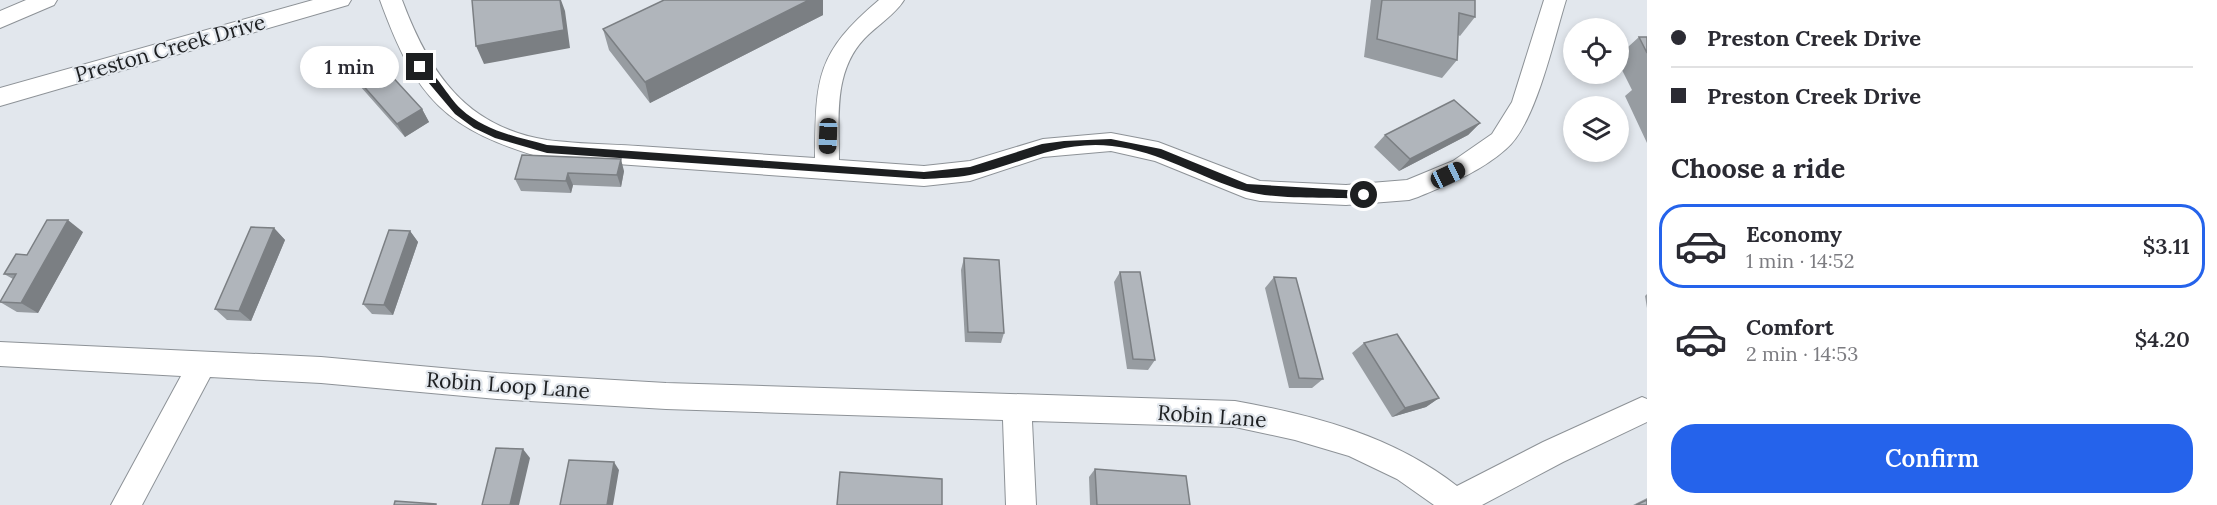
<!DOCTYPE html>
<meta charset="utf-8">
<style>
:root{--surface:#fff;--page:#f2f2f3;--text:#2b2b33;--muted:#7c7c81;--line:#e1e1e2;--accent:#2563eb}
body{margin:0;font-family:Lora,serif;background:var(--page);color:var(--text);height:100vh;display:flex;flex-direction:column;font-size:22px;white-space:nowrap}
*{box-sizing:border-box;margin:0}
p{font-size:20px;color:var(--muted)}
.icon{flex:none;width:33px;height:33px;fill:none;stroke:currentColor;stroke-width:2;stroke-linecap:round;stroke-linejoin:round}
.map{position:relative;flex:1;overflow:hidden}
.details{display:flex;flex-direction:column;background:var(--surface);width:570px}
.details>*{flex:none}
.hud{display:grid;align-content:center;height:132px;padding:0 24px;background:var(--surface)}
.fabs{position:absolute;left:1563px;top:18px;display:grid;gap:12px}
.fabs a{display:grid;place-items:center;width:66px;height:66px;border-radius:50%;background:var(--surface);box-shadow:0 3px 9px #0003;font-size:30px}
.end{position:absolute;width:27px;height:27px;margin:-14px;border:8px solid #1d1f21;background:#fff;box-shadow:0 0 0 3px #fff}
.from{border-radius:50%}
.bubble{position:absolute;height:42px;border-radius:21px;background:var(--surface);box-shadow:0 3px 9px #0003;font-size:20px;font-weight:600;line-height:42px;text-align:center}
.car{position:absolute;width:18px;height:36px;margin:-18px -9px;border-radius:8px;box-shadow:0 0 4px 2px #0007;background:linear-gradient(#222 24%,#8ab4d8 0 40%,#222 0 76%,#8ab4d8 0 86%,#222 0)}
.hud b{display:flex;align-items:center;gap:21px;height:57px;font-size:22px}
.hud b+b{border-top:2px solid var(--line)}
.hud i{width:15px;height:15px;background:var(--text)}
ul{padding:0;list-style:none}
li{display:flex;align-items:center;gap:18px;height:84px;margin:0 12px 9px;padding:0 12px;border:3px solid transparent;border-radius:24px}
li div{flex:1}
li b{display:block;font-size:22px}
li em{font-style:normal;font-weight:600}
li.active{border-color:var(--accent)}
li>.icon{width:54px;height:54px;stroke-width:1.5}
h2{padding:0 24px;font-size:27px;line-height:72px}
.action{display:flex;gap:12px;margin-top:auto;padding:12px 24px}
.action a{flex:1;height:69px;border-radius:24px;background:var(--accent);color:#fff;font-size:24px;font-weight:600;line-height:69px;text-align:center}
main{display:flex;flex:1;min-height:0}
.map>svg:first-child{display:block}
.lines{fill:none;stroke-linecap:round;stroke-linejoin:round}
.minor-casing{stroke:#8d9297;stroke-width:2}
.minor{fill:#fff;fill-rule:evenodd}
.wall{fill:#979ca1}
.shaded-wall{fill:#7b7f83}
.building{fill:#b0b5bb;stroke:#7b7f83;stroke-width:1.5}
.route{fill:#1d1f21}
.labels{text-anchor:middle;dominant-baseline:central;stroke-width:4.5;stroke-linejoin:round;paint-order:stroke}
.street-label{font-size:21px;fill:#1d1f21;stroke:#e2e7ed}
</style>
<main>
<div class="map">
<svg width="1647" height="505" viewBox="0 0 1647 505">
<rect width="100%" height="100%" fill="#e2e7ed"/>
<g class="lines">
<!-- minor casing -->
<g class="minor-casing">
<path id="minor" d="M 26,0 L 57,0 L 54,5 L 0,28 L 0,11 Z
M 313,0 L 351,0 L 348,5 L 0,106 L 0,88 Z
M 380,0 L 402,0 C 429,72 465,127 547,140 C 577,144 608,144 638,146 C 697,150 756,154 815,158 C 816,79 815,54 879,0 L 904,0 C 895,15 876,26 864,39 C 833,72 839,119 839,160 L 924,166 L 970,161 L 1043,139 L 1111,133 L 1158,142 L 1260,181 L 1346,185 L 1407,180 L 1453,161 L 1492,134 L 1512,102 L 1544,0 L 1566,0 C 1554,38 1536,124 1506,149 C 1480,172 1449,184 1418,197 L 1409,200 L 1346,205 L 1260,201 L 1246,198 L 1155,161 L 1111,151 L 1043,157 L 970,181 L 924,186 L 547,159 C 445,130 416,99 380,0 Z
M 0,342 L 321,357 L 497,373 L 666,383 L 1235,401 C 1314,415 1393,436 1457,486 L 1543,442 L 1642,397 L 1647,399 L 1647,422 L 1563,462 L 1482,505 L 1434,505 L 1397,479 L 1349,456 L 1295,440 L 1235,427 L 1032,421 L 1036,505 L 1006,505 L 1003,420 L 666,409 L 497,399 L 321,383 L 210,377 L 142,505 L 111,505 L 181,376 L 0,366 Z"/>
</g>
<!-- minor -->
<use href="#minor" class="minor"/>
</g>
<!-- wall -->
<path class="wall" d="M 664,0 L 823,0 L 823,15 L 650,103 L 609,50 L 603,29 Z
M 1371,0 L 1475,0 L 1475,17 L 1460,36 L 1458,35 L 1457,60 L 1442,78 L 1364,57 Z
M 1639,37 L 1647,37 L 1647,143 L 1625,96 L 1632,90 L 1618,62 L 1618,56 Z
M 352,73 L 422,109 L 429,122 L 405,137 L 360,86 Z
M 1480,123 L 1468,135 L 1399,171 L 1374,147 L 1385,135 Z
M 522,155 L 624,171 L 621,187 L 573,185 L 571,193 L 521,191 L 515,179 Z
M 274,228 L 285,240 L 251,321 L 227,320 L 215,309 Z
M 410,231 L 418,242 L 393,315 L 372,314 L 363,304 Z
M 83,232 L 38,313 L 17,312 L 0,302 L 13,279 L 4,274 L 27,255 Z
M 964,258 L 1004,333 L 1001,343 L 965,342 L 961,270 Z
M 1120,272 L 1155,360 L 1148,370 L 1127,369 L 1114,282 Z
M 1274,277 L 1323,379 L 1312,388 L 1289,388 L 1265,288 Z
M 1647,294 L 1647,308 L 1645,296 Z
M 1364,343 L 1439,398 L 1426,407 L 1392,417 L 1352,353 Z
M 1095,469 L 1190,505 L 1090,505 L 1089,477 Z
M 1647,498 L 1647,505 L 1633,505 Z"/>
<!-- shaded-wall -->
<path class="shaded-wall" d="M 560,0 L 561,0 L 565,11 L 570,48 L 484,64 L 476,46 Z
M 809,0 L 823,0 L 823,15 L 650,103 L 645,82 Z
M 422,109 L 429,122 L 405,137 L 397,124 Z
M 1480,123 L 1468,135 L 1399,171 L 1410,159 Z
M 621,159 L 624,171 L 621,187 L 617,175 Z
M 568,173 L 573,185 L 571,193 L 566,181 Z
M 68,220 L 83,232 L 38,313 L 21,303 Z
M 274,228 L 285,240 L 251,321 L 239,311 Z
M 410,231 L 418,242 L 393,315 L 384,305 Z
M 1439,398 L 1426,407 L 1392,417 L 1405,408 Z
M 523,449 L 530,458 L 519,505 L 510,505 Z
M 614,462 L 619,470 L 613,505 L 607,505 Z"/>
<!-- building -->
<path class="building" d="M 472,0 L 560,0 L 564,30 L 476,46 Z
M 664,0 L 809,0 L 645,82 L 603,29 Z
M 1382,0 L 1475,0 L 1475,17 L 1459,13 L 1457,60 L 1377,39 Z
M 1639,37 L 1647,37 L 1647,53 Z
M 376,59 L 422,109 L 397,124 L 352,73 Z
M 1454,100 L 1480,123 L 1410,159 L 1385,135 Z
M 522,155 L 621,159 L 617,175 L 568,173 L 566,181 L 515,179 Z
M 47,220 L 68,220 L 21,303 L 0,302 L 16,274 L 4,274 L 16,254 L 27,255 Z
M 251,227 L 274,228 L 239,311 L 215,309 Z
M 389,230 L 410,231 L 384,305 L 363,304 Z
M 964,258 L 999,260 L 1004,333 L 968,332 Z
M 1120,272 L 1140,272 L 1155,360 L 1133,359 Z
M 1274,277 L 1296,278 L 1323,379 L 1299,378 Z
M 1397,334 L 1439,398 L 1405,408 L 1364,343 Z
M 496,448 L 523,449 L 510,505 L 482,505 Z
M 569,460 L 614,462 L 607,505 L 560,505 Z
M 1095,469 L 1186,476 L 1190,505 L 1097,505 Z
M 840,472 L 942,479 L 942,505 L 837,505 Z
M 1647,500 L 1647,505 L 1636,505 Z
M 395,501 L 436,504 L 436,505 L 394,505 Z"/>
<!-- route -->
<path class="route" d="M 420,64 C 437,73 447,96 461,109 C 485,131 517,137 547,145 L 924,172 L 970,167 L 1042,144 L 1064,141 L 1111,139 L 1161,149 L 1247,184 L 1364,191 L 1368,195 L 1364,199 C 1331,197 1275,200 1245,191 C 1200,178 1160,151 1112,146 C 1058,140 1019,165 970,175 C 955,178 939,178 924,179 L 547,153 L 495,138 L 474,128 L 455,114 L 417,69 L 416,67 Z"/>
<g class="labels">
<!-- street labels -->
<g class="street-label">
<text transform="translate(170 48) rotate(-16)">Preston Creek Drive</text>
<text transform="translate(508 385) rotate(4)">Robin Loop Lane</text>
<text transform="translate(1212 416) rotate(4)">Robin Lane</text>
</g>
</g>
</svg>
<div class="fabs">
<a><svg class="icon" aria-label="locate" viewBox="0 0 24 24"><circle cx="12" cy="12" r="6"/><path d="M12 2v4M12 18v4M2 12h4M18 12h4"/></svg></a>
<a><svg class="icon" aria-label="layers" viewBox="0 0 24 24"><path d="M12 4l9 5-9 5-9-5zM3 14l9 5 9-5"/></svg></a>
</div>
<i class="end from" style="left:1364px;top:195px"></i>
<i class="end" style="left:420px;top:67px"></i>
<div class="bubble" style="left:300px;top:46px;width:99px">1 min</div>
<i class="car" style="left:828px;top:136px;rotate:182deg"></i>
<i class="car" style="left:1448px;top:175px;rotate:65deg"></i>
</div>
<section class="details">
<div class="hud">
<b><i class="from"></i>Preston Creek Drive</b>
<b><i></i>Preston Creek Drive</b>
</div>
<h2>Choose a ride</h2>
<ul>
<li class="active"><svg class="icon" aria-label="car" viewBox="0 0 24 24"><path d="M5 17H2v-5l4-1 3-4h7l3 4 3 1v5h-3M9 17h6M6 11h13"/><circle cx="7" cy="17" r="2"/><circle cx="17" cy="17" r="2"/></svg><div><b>Economy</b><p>1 min · 14:52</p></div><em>$3.11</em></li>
<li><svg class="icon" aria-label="car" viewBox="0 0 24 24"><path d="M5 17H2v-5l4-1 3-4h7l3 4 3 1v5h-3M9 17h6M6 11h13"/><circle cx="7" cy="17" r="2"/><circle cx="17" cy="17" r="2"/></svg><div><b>Comfort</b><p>2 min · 14:53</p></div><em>$4.20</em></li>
</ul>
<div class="action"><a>Confirm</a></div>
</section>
</main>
